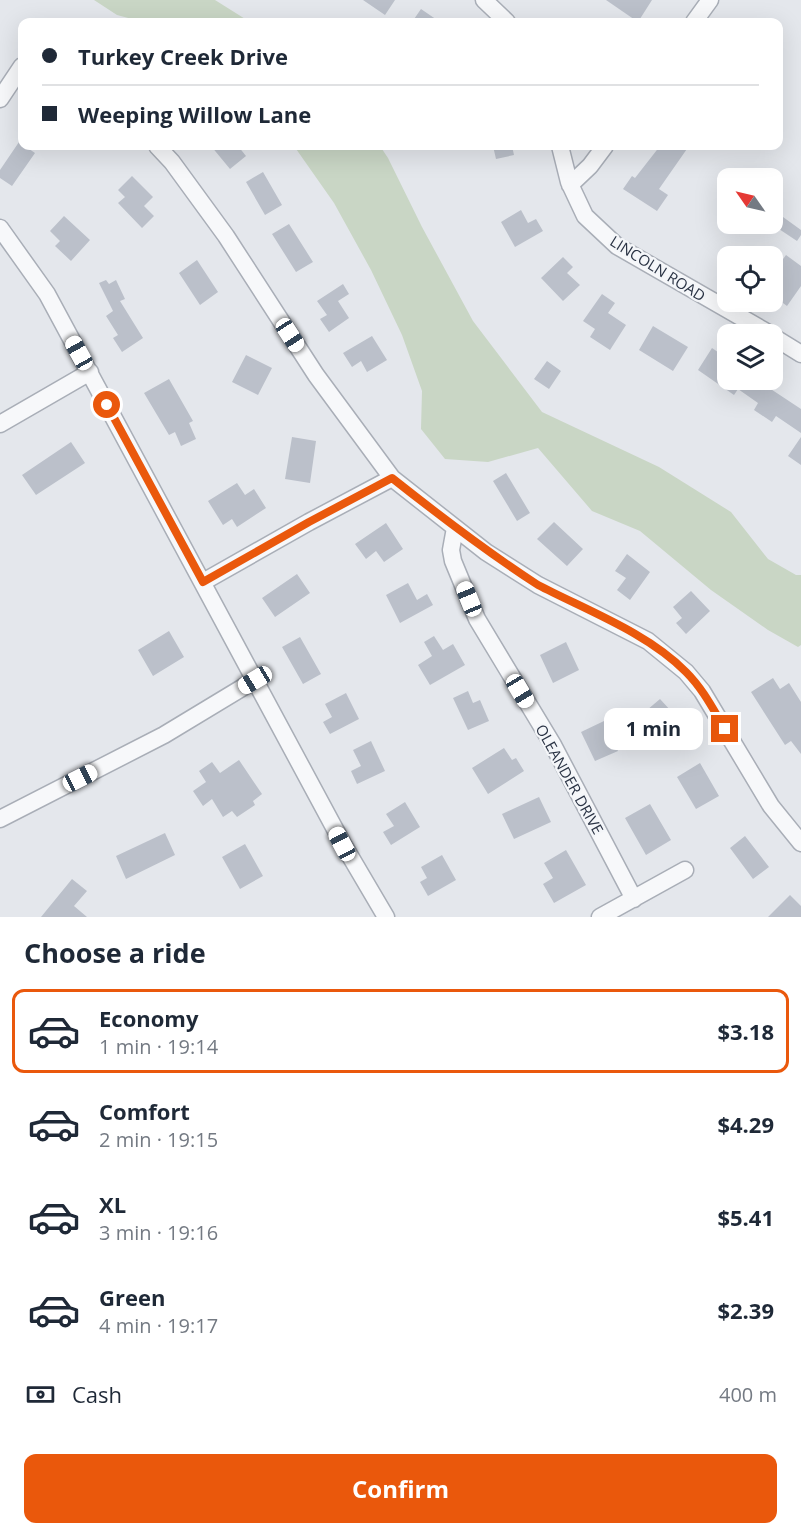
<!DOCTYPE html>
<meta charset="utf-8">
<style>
:root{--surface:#fff;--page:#f6f6f7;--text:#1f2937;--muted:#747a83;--line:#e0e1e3;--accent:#ea580c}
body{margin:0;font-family:"Open Sans",sans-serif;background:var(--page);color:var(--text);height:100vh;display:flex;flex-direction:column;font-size:22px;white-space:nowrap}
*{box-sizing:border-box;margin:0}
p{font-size:20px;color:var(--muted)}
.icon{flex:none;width:33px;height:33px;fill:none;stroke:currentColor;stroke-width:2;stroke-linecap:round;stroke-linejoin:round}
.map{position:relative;height:917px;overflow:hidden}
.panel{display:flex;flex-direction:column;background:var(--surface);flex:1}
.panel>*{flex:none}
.hud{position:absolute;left:18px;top:18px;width:765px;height:132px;border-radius:12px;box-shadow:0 6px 24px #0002;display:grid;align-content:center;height:132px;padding:0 24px;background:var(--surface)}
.needle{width:39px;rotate:304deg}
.controls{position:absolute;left:717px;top:168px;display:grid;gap:12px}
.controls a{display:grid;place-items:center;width:66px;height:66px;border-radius:12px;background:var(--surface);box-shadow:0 6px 24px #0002;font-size:30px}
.end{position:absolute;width:27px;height:27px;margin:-14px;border:8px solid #ea580c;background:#fff;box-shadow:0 0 0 3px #fff}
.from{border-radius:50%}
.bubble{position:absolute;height:42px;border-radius:12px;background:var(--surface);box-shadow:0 6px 24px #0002;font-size:20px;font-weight:700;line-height:42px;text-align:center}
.car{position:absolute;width:18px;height:36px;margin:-18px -9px;border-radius:8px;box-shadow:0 0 4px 2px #0007;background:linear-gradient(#fff 24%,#345 0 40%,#fff 0 76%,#345 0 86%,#fff 0)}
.hud b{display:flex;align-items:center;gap:21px;height:57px;font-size:22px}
.hud b+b{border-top:2px solid var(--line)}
.hud i{width:15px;height:15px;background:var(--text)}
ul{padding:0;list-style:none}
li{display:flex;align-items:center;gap:18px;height:84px;margin:0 12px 9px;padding:0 12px;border:3px solid transparent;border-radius:12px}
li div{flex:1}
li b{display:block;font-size:22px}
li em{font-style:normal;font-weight:700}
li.on{border-color:var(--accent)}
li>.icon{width:54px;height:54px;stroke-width:1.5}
h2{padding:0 24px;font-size:27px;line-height:72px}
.pay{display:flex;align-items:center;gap:15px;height:66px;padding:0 24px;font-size:22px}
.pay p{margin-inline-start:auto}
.action{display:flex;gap:12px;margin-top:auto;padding:12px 24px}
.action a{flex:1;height:69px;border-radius:12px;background:var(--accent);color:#fff;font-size:24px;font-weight:700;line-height:69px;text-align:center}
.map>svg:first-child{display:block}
.green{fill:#c9d6c5}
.building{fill:#bbc0ca}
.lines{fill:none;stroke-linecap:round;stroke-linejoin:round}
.minor-casing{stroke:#a9aeb7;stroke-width:19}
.minor{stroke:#f7f8fa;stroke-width:16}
.route{stroke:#ea580c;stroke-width:8}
.labels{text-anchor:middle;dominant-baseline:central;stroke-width:4.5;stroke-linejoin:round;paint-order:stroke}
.street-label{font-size:15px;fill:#2b3445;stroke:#f4f6f9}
</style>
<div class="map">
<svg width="801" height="917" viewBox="0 0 801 917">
<rect width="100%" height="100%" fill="#e4e7ec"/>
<!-- green -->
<path class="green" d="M 94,0 L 215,0 L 250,22 L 143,22 L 117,15 Z
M 294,146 L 380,146 L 388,158 L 422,227 L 473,321 L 542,412 L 659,467 L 731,512 L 768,559 L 796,575 L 801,575 L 801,645 L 798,647 L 768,630 L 711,590 L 640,531 L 592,511 L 538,448 L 488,462 L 445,459 L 421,429 L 422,391 L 402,335 L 371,270 L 334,203 Z"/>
<!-- building -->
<path class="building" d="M 363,0 L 395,0 L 385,15 Z
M 606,0 L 652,0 L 638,22 Z
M 421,9 L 440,22 L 412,22 Z
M 19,142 L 35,153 L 12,186 L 0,178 L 0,170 Z
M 211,146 L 238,146 L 246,156 L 230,169 Z
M 493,146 L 512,146 L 514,155 L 496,159 Z
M 660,146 L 689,146 L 659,189 L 668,195 L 657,211 L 623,189 L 632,176 L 635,178 Z
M 263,172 L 282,205 L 265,215 L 246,182 Z
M 132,176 L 153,197 L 144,206 L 154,216 L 142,228 L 118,203 L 125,197 L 118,190 Z
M 521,210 L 528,223 L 536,219 L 543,231 L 515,247 L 501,222 Z
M 64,216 L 90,240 L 71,261 L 55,246 L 60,241 L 50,231 Z
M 783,217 L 801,230 L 801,235 L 797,241 L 776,227 Z
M 289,224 L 313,262 L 296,272 L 272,234 Z
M 786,255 L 801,266 L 801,286 L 787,306 L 772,295 L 772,274 Z
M 563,257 L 573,267 L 567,273 L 580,285 L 563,301 L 541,278 Z
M 197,260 L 218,292 L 200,305 L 179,273 Z
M 106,280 L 109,284 L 116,280 L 125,299 L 120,301 L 143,338 L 122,352 L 113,338 L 118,335 L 106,316 L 113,311 L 99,283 Z
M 343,284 L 349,294 L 338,301 L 349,318 L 329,332 L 320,319 L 327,315 L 317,301 Z
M 602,294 L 615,303 L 608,313 L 626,325 L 610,350 L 590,337 L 595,329 L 583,321 Z
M 653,326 L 688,347 L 673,371 L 639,350 Z
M 372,336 L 387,360 L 367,372 L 361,361 L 352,367 L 343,353 Z
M 712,348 L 728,359 L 728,380 L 757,380 L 801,409 L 801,433 L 776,416 L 772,422 L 754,410 L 758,403 L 738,389 L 734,395 L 698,370 Z
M 246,355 L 272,368 L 258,395 L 232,382 Z
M 547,361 L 561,371 L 549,389 L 534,379 Z
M 169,379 L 193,421 L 189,423 L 196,439 L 181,446 L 175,432 L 169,435 L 144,393 Z
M 292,437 L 316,441 L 310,483 L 285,479 Z
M 801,437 L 801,465 L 788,456 Z
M 71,442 L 85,463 L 36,495 L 22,475 Z
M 506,473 L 530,513 L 517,521 L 493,481 Z
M 237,483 L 245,495 L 254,489 L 266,508 L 237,527 L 232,519 L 223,525 L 208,501 Z
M 554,522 L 583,549 L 567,566 L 537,539 Z
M 386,523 L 403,549 L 384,562 L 376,551 L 366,559 L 355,544 Z
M 627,554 L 650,572 L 630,600 L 617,590 L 626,578 L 615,571 Z
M 297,574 L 310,593 L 275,617 L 262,598 Z
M 408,583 L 417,600 L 427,594 L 433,605 L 400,623 L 386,595 Z
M 691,591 L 710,611 L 686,634 L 676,623 L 682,618 L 673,607 Z
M 169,631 L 184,657 L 153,676 L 138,650 Z
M 434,636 L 443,650 L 453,644 L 465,665 L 430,685 L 418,665 L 432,656 L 424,642 Z
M 300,637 L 321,674 L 303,684 L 282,647 Z
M 566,642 L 579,670 L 553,683 L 540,655 Z
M 773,678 L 780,689 L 789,683 L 801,702 L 801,754 L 791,741 L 785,745 L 751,692 Z
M 468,691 L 473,703 L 480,700 L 489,721 L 468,730 L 453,698 Z
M 346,693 L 359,719 L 330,734 L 323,722 L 332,717 L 325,704 Z
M 660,699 L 683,724 L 670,735 L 647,710 Z
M 604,721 L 618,751 L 595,761 L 581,732 Z
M 371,741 L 385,771 L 357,784 L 351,771 L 361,766 L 353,750 Z
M 504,748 L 512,760 L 516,758 L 524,771 L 488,794 L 472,768 Z
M 239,760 L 262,794 L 253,801 L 255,805 L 237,817 L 232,811 L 223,817 L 212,799 L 203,806 L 193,791 L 206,782 L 199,771 L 212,762 L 220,773 Z
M 700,763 L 719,796 L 696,809 L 677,777 Z
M 539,797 L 551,822 L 514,839 L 502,814 Z
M 405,802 L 420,827 L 391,845 L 383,832 L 394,826 L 386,814 Z
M 650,804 L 671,840 L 646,855 L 625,818 Z
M 165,833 L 175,855 L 126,879 L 116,856 Z
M 745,836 L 769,867 L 753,879 L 730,848 Z
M 245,844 L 263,876 L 240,889 L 222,857 Z
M 566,850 L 586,885 L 554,903 L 543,884 L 553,878 L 544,863 Z
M 442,855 L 456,880 L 428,896 L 420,882 L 427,878 L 421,867 Z
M 72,879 L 87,891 L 74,906 L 87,917 L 41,917 Z
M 790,895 L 801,906 L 801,917 L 768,917 Z"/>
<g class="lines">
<!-- minor casing -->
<g class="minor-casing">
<path id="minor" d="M 484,0 L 507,22
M 694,22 L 710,0
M 0,99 L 22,66
M 157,146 L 172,162 L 226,236 L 316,375 L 392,478 L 486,552 L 538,585 L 648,641 L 686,672 L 702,691 L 771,806 L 801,843
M 560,146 L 569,182 L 585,216 L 617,246 L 770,334
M 570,185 L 590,166 L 605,146
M 0,228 L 47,294 L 343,844 L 386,917
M 772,336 L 801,354
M 0,424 L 90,372
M 455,528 L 451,550 L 453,561 L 477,619 L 553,745 L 634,899
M 203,582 L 309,522 L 392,478
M 0,819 L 164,735 L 255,680
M 600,917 L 685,870"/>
</g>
<!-- minor -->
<use href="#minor" class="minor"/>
</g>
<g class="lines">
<!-- route -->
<path class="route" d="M 107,405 L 203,582 L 309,522 L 392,478 C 440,516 487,552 538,585 C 586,610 648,633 686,672 C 703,689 713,709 725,729"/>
</g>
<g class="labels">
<!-- street labels -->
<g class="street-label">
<text transform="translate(658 268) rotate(32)">LINCOLN ROAD</text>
<text transform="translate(570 779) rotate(61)">OLEANDER DRIVE</text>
</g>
</g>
</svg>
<div class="controls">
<a><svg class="needle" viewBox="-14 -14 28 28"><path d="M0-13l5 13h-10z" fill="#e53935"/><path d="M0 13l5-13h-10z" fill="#747a83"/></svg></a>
<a><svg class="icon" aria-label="locate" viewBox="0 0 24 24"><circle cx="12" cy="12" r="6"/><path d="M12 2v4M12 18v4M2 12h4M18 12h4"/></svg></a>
<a><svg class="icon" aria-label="layers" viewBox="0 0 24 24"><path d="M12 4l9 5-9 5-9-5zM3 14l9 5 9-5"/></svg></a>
</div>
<i class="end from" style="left:107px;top:405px"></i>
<i class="end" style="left:725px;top:729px"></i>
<div class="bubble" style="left:604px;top:708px;width:99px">1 min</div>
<i class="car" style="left:290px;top:335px;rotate:147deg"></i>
<i class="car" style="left:79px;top:353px;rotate:331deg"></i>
<i class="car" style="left:469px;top:599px;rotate:338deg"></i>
<i class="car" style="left:255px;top:680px;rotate:239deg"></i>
<i class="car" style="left:520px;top:691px;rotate:149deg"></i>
<i class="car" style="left:80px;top:778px;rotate:63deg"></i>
<i class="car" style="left:342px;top:844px;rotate:332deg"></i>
<div class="hud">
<b><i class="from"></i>Turkey Creek Drive</b>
<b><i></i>Weeping Willow Lane</b>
</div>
</div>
<section class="panel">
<h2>Choose a ride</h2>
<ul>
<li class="on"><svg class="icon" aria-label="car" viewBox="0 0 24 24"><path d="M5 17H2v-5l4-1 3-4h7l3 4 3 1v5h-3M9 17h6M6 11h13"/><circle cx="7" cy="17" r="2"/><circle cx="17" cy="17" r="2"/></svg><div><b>Economy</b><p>1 min · 19:14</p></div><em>$3.18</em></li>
<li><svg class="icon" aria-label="car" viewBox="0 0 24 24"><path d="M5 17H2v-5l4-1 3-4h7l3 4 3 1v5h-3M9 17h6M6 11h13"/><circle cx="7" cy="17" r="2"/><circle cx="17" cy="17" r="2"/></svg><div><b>Comfort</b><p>2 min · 19:15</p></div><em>$4.29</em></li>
<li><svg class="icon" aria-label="car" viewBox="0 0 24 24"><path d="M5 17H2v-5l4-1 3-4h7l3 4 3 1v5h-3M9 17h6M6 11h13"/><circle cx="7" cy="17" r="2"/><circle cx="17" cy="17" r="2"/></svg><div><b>XL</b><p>3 min · 19:16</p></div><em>$5.41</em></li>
<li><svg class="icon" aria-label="car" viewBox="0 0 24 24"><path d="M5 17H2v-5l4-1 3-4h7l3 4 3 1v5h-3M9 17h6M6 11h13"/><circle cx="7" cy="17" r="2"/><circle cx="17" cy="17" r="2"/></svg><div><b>Green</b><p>4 min · 19:17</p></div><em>$2.39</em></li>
</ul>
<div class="pay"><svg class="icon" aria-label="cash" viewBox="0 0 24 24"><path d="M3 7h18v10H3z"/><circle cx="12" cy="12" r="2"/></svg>Cash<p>400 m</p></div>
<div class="action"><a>Confirm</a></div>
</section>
